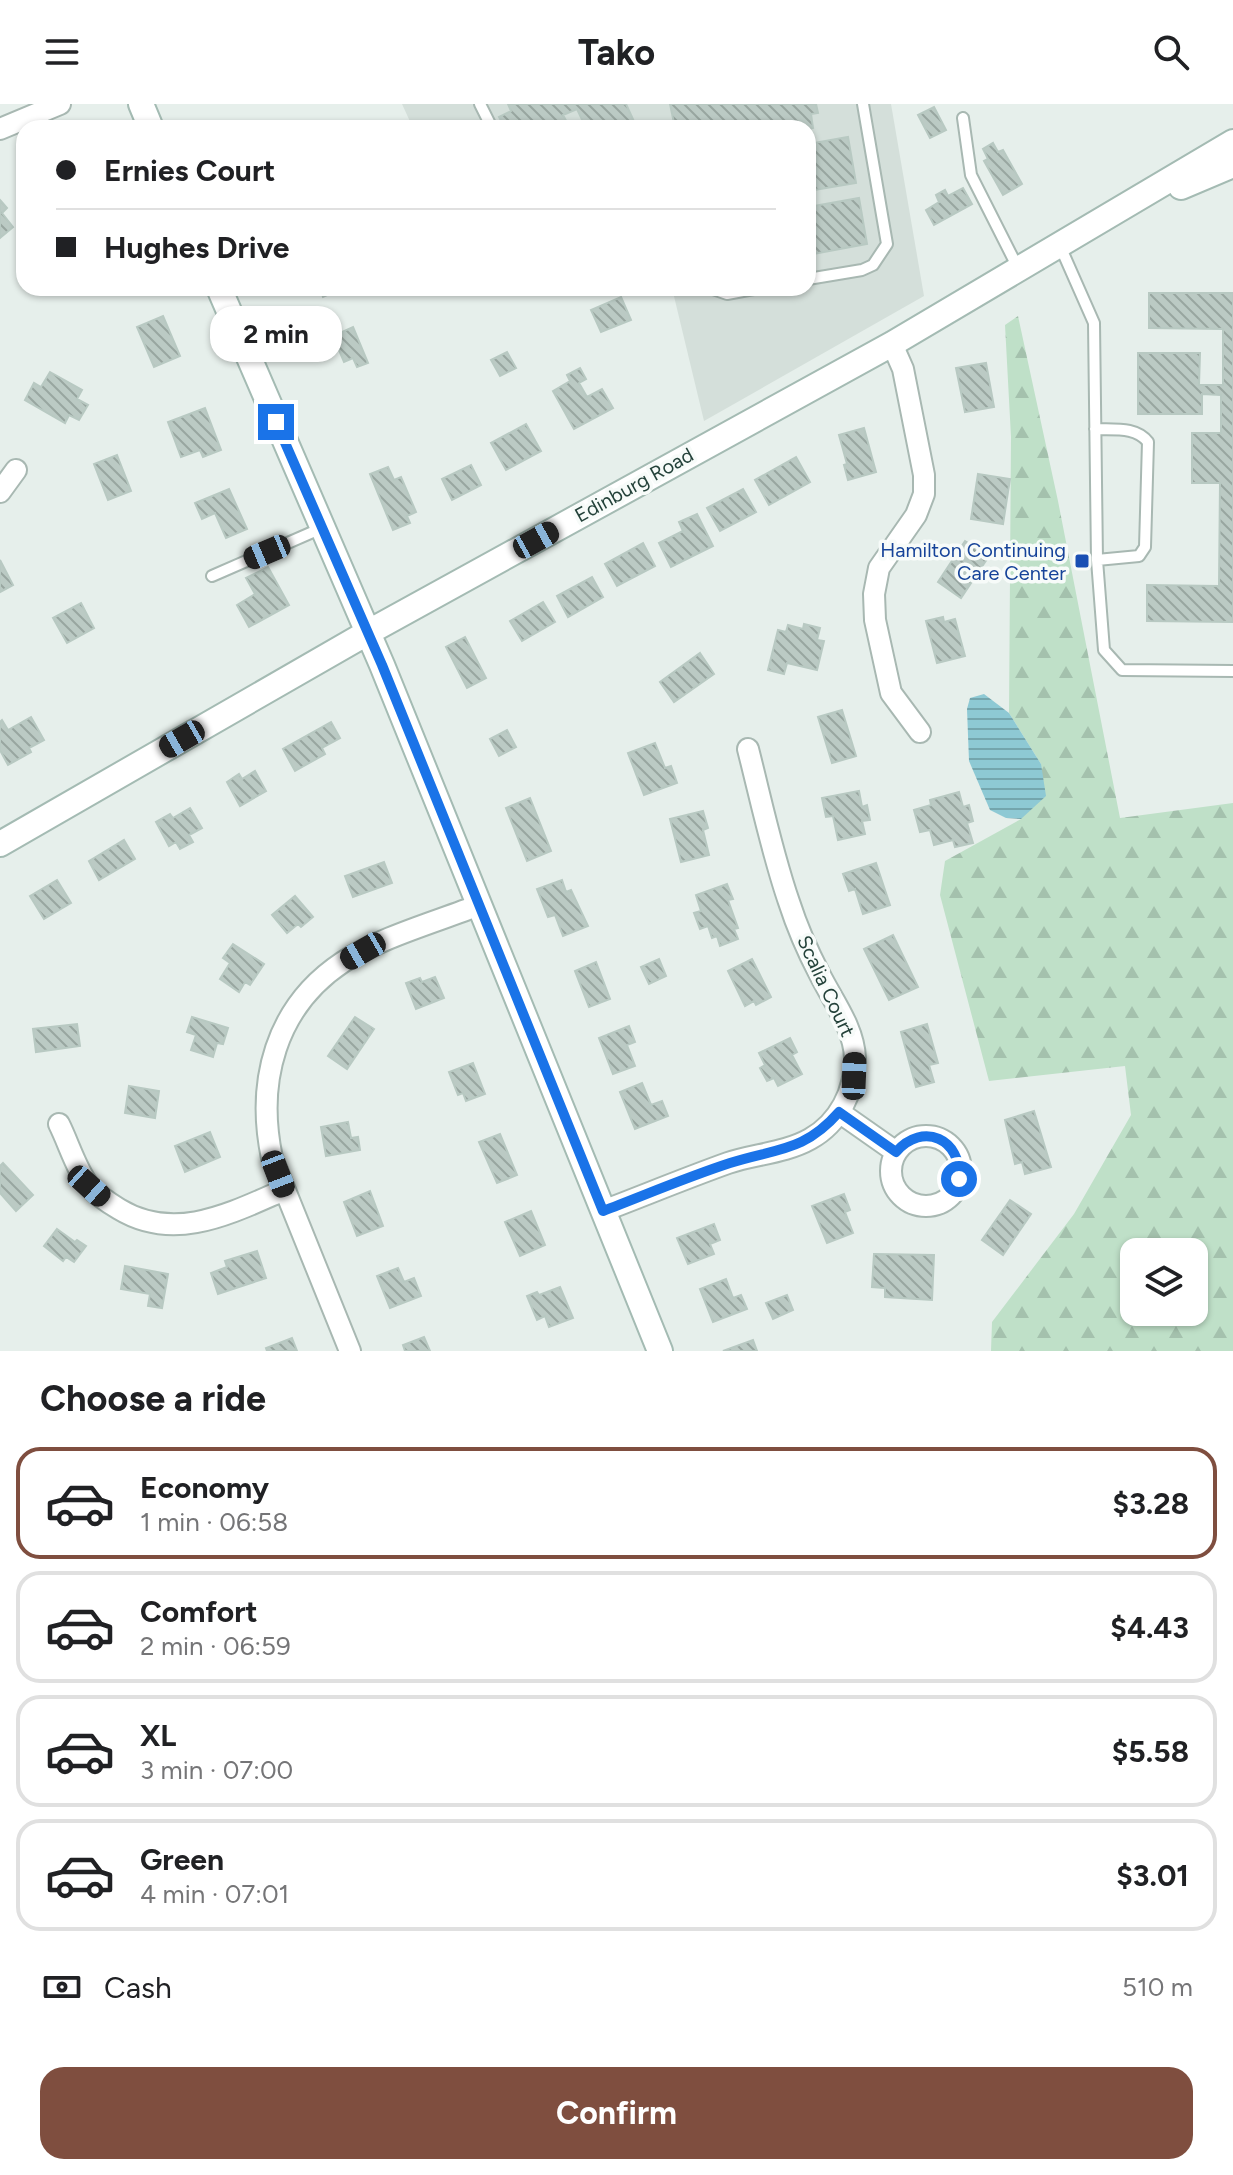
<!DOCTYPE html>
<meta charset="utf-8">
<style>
:root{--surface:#fff;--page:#f2f2f2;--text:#202124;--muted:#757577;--line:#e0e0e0;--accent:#7f4e3f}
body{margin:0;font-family:Figtree,sans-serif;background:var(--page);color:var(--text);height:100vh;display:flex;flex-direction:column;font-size:30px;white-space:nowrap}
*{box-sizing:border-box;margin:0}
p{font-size:26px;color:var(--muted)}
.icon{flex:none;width:44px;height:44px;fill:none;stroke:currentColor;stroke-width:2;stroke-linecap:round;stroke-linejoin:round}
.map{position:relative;height:1247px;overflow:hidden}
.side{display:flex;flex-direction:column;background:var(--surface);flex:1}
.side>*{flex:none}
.top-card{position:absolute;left:16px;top:16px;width:800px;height:176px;border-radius:24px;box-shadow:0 2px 6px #0004;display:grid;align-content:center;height:176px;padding:0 40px;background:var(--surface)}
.fabs{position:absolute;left:1120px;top:1134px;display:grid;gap:16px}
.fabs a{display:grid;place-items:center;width:88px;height:88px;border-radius:16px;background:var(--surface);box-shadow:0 2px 6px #0004;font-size:40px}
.end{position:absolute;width:36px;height:36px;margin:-18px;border:10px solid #1a73e8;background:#fff;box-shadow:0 0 0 4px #fff}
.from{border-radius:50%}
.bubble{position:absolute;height:56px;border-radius:24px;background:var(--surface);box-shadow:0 2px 6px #0004;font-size:26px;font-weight:700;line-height:56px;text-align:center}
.car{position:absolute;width:24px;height:48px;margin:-24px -12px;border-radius:10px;box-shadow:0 0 6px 2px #0007;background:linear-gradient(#222 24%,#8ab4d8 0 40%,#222 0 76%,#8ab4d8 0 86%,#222 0)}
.top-card b{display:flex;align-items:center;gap:28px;height:76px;font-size:30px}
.top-card b+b{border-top:2px solid var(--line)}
.top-card i{width:20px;height:20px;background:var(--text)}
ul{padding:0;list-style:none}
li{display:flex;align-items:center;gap:24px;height:112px;margin:0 16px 12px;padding:0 24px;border:4px solid var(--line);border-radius:24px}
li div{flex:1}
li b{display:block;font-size:30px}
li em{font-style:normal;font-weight:700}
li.current{border-color:var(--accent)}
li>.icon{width:72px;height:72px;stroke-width:1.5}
h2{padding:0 40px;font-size:36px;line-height:96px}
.pay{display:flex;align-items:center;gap:20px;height:88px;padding:0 40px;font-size:30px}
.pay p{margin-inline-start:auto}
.primary-button{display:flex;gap:16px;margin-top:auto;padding:16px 40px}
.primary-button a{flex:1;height:92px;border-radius:24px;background:var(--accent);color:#fff;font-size:32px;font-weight:700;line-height:92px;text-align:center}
header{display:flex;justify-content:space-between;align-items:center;height:104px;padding:0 40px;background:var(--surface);font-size:36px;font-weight:700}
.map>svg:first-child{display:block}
.built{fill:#d4dfda}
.forest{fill:url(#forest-firs);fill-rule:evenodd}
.water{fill:url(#water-rules)}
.building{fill:url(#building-back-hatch);stroke:#b8c9c2;stroke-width:2}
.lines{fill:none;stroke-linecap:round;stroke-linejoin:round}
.lane-casing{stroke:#a8b8b2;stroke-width:14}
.street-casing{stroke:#a8b8b2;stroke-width:24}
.secondary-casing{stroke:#a4bbb3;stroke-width:28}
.lane{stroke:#fff;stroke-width:10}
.street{stroke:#fff;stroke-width:20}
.secondary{stroke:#fff;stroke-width:24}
.route{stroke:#1a73e8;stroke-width:10}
.transit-dot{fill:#1a4fb4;stroke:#f7fbf9;stroke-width:3}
.labels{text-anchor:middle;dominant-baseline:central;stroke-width:7;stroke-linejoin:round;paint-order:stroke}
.street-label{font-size:20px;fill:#24423a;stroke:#f7fbf9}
.transit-label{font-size:20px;fill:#164399;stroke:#f7fbf9;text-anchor:end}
</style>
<header><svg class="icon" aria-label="menu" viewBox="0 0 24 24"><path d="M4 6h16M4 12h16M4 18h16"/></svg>Tako<svg class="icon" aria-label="search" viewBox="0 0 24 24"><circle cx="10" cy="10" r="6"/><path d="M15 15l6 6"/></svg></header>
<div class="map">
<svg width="1233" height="1247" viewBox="0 0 1233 1247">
<defs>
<pattern id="forest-firs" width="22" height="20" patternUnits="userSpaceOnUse" patternTransform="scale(2)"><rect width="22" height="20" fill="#bfe0c8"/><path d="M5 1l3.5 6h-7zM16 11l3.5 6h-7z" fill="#a4c1ad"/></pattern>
<pattern id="water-rules" width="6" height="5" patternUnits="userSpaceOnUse" patternTransform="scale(2)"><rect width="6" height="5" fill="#8ec9d4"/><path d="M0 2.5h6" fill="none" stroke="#74a5ad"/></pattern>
<pattern id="building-back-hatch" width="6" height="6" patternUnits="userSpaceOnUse" patternTransform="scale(2)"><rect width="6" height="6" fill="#bbcac4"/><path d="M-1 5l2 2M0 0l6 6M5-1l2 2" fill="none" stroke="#98a6a0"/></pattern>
</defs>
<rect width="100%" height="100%" fill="#e6efeb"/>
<!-- built -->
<path class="built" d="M 402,0 L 891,0 L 924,192 L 704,317 L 672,184 L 808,184 L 808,24 L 413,24 Z"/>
<!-- forest -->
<path class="forest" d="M 1018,212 L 1058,397 L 1120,714 L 1233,699 L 1233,1247 L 991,1247 L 992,1218 L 1074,1110 L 1131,1011 L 1125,962 L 989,977 L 940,791 L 945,757 L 1021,715 L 1041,660 L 1009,609 L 1011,333 L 1005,221 ZM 1134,1148 L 1194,1148 L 1194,1208 L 1134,1208 Z"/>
<!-- water -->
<path class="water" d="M 984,590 L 1009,609 L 1041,660 L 1046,692 L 1021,715 L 1006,714 L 990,706 L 969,657 L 967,605 L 970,594 Z"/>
<!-- building -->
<path class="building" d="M 508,0 L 626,0 L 637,24 L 586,24 L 577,5 L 563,11 L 570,24 L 520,24 L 517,16 L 504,22 L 499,13 L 511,7 Z
M 670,0 L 816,0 L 818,9 L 811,10 L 813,24 L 808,25 L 675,24 Z
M 934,3 L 946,26 L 930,34 L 918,11 Z
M 848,33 L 856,79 L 808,87 L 808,40 Z
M 993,39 L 998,48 L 1003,46 L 1022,80 L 1003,91 L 984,57 L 988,55 L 983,45 Z
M 963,84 L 972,100 L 934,121 L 926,106 L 939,98 L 936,91 L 945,86 L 948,92 Z
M 859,94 L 867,140 L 808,151 L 808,103 Z
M 0,96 L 7,104 L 2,109 L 13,123 L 0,134 Z
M 320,184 L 343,184 L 323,193 Z
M 1149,189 L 1233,189 L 1233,518 L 1147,517 L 1147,481 L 1219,482 L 1220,379 L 1192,379 L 1192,329 L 1221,329 L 1221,291 L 1202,290 L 1202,310 L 1138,310 L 1138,249 L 1200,249 L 1199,281 L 1223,281 L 1223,225 L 1149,224 Z
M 621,193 L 631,216 L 601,228 L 591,206 Z
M 163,212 L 180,252 L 154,263 L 137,223 Z
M 353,223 L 368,259 L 357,263 L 353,254 L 344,258 L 333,232 Z
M 507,248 L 516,264 L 500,272 L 491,256 Z
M 986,259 L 994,303 L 965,308 L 956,264 Z
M 580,264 L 586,275 L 579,279 L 587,293 L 602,285 L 613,304 L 574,325 L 553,287 L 570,277 L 567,271 Z
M 50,268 L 82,286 L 77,295 L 88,301 L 79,316 L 69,311 L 65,319 L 25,296 L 34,279 L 41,283 Z
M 205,304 L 221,346 L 203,353 L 200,346 L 181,353 L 168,318 Z
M 526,320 L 541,347 L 506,366 L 491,339 Z
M 864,324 L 876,368 L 848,376 L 844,361 L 847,360 L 839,331 Z
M 117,351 L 131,387 L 108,396 L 94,360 Z
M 796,353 L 810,378 L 769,401 L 755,376 Z
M 471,361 L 481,381 L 452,396 L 442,375 Z
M 388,363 L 394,376 L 401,373 L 416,408 L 407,412 L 410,419 L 393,426 L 370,370 Z
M 978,370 L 1010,375 L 1003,420 L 971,415 Z
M 229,385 L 247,425 L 226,434 L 215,409 L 202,415 L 195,399 Z
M 743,385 L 756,408 L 720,427 L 707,404 Z
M 697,410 L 713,442 L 671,463 L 659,439 L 683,427 L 679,418 Z
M 965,437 L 989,452 L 961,494 L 938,478 Z
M 643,439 L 655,462 L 617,482 L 605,460 Z
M 0,456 L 13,481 L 0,488 Z
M 268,463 L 289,501 L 249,523 L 237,501 L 255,490 L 246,474 Z
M 592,473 L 603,493 L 568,513 L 557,492 Z
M 543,498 L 555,518 L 522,537 L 510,517 Z
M 81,499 L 94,524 L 67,539 L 53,514 Z
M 943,513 L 944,518 L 955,515 L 965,552 L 937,559 L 926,517 Z
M 804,520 L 820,524 L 817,536 L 824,537 L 817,566 L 787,559 L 784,570 L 768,566 L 778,526 L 786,528 L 788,521 L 803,525 Z
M 465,533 L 486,574 L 467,584 L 446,543 Z
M 700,549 L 714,570 L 674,598 L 660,578 Z
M 842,606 L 856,652 L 832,659 L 818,613 Z
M 31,613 L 44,636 L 29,644 L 31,648 L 8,661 L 0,646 L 0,618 L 2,616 L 8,626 Z
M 331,618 L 340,634 L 322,644 L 325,650 L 295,667 L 283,645 Z
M 507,626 L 516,643 L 499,652 L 490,635 Z
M 655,639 L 665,664 L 671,662 L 677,679 L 644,691 L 628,649 Z
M 255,667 L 266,687 L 240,702 L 227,678 L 239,670 L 242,675 Z
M 859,687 L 862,703 L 867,701 L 870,716 L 862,717 L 865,730 L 838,736 L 833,712 L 826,713 L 822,694 Z
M 959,688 L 963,703 L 969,701 L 973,717 L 967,719 L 973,739 L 955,743 L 953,736 L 934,741 L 930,726 L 920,728 L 914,706 L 931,701 L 930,696 Z
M 530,694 L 551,747 L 527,757 L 506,704 Z
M 190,704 L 202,724 L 189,731 L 193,738 L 180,745 L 176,738 L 169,742 L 156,718 L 170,710 L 173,714 Z
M 703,707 L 708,724 L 703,726 L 709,751 L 681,758 L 670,715 Z
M 124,736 L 135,755 L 99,776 L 89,757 Z
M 384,758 L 392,779 L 353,793 L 345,772 Z
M 876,759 L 890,801 L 863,810 L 855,785 L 849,787 L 843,770 Z
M 57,776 L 71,799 L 44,815 L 30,792 Z
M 562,776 L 566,788 L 571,786 L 588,822 L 563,832 L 555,811 L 548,813 L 537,785 Z
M 727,780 L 733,795 L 728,796 L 738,824 L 734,825 L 738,835 L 720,842 L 717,832 L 712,834 L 708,822 L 700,825 L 694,809 L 701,807 L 696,791 Z
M 295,792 L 313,813 L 301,823 L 298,820 L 287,829 L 272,811 Z
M 893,831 L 918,883 L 889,896 L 864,845 Z
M 233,840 L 264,860 L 250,881 L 245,878 L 239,888 L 220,875 L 230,859 L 223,854 Z
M 659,855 L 666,872 L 649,880 L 641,863 Z
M 752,855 L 771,893 L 756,901 L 754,897 L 745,902 L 728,867 Z
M 596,858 L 610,895 L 589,903 L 575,867 Z
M 435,873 L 444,894 L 416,905 L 406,879 L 420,874 L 422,878 Z
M 192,913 L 228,924 L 223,940 L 217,939 L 213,953 L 191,946 L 196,931 L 187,928 Z
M 355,913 L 374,925 L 347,965 L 328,952 Z
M 77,920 L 80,942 L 36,948 L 33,925 Z
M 927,920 L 938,959 L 929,961 L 934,978 L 916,983 L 901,928 Z
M 629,922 L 635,938 L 627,941 L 635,962 L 613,970 L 599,934 Z
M 790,934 L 797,948 L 792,951 L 802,970 L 778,982 L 774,974 L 767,977 L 760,964 L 765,961 L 759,949 Z
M 473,959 L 485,990 L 466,997 L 463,989 L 458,991 L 449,968 Z
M 642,979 L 651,1001 L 662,997 L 668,1012 L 635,1025 L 620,988 Z
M 129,982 L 159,987 L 155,1014 L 125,1009 Z
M 1034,1007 L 1051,1063 L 1025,1070 L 1022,1058 L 1015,1060 L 1005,1016 Z
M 348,1018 L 351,1034 L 358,1033 L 360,1046 L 326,1052 L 321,1023 Z
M 210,1028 L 220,1053 L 185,1068 L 175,1042 Z
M 500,1030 L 517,1071 L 497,1079 L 479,1038 Z
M 3,1059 L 33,1091 L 16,1107 L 0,1089 L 0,1062 Z
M 370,1087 L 383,1122 L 357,1132 L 344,1098 Z
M 844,1090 L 850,1106 L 845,1108 L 853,1129 L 827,1139 L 812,1102 Z
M 1010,1096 L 1031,1110 L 1003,1151 L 982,1136 Z
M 531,1107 L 545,1141 L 520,1152 L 505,1118 Z
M 714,1120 L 720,1136 L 710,1140 L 714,1150 L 688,1160 L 677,1134 Z
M 57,1125 L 75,1138 L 77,1136 L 86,1142 L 74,1158 L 66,1153 L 63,1157 L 44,1142 Z
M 257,1147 L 266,1174 L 218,1190 L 211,1169 L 227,1163 L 225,1157 Z
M 874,1150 L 934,1151 L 932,1196 L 885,1193 L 885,1184 L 872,1183 Z
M 125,1162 L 168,1170 L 162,1204 L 148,1202 L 150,1190 L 121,1185 Z
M 398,1164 L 404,1178 L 414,1174 L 421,1192 L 390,1204 L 377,1172 Z
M 726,1175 L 733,1194 L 741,1191 L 747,1205 L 713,1218 L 700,1185 Z
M 560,1183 L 573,1214 L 549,1223 L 545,1212 L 537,1216 L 527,1192 L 537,1188 L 539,1191 Z
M 787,1191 L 793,1206 L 773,1215 L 766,1199 Z
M 424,1233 L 430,1247 L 405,1247 L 403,1241 Z
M 292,1234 L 297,1247 L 267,1247 L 266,1244 Z
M 753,1236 L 757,1247 L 723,1247 Z"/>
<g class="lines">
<!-- lane casing -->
<g class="lane-casing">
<path id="lane" d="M 480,0 L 492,24
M 963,14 L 971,71 L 1018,164
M 1060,142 L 1094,219 L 1097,456 L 1104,546 L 1122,566 L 1233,567
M 808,175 L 862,166 L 873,161 L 887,140 L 863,0
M 710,184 L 727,190 L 759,184
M 1095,325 C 1113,326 1136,322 1148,338 L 1145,443 L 1139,452 L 1097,456
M 212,472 L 322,424"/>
</g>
<!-- street casing -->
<g class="street-casing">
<path id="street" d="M 0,25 L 60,0
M 892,240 L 903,265 L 924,371 L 924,390 L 916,411 L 879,464 L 874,490 L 875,516 L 891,589 L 920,628
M 0,388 L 16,366
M 839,1008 L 896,1048
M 59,1020 C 69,1040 76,1065 89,1082 C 97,1091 109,1099 119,1105 C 175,1139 231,1109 284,1086
M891 1067a35 35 0 1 1 70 0a35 35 0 1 1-70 0Z
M 603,1107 C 645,1091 686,1074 728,1059 C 755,1050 785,1049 810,1035 C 839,1019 855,987 855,954 C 854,924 833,897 820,871 C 808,848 797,823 789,798 C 772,749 761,696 748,645
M 350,1247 L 272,1054 C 256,978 275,903 343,858 C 381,833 436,818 479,801"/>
</g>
<!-- secondary casing -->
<g class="secondary-casing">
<path id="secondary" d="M 141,0 L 151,24
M 1181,83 L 1233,61
M 219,184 L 382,561 L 660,1247
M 0,740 L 367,529 L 892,240 L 1233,38"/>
</g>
<!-- lane -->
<use href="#lane" class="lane"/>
<!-- street -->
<use href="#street" class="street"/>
<!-- secondary -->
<use href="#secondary" class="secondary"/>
</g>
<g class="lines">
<!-- route -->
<path class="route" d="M 276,318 L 382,561 L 603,1107 C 645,1091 687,1073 730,1059 C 777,1044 804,1048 839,1008 L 896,1048 C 923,1017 962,1035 959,1075"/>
</g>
<!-- markers -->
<rect class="transit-dot" x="1074" y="449" width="16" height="16" rx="4"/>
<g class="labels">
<!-- street labels -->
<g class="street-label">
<text transform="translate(634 381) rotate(-29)">Edinburg Road</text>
<text transform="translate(826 882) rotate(65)">Scalia Court</text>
</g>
<!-- transit labels -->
<g class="transit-label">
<text x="1066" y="446">Hamilton Continuing<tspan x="1066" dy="23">Care Center</tspan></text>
</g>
</g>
</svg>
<div class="fabs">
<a><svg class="icon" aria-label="layers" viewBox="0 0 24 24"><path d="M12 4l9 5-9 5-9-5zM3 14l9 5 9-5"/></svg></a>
</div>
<i class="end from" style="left:959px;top:1075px"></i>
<i class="end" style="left:276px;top:318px"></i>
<div class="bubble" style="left:210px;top:202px;width:132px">2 min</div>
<i class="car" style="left:536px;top:436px;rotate:61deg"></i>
<i class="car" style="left:267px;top:448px;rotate:247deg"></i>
<i class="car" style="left:182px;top:635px;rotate:240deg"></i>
<i class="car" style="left:363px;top:847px;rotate:240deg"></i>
<i class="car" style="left:854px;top:972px;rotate:2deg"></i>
<i class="car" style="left:278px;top:1070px;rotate:159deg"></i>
<i class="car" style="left:89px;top:1082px;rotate:132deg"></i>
<div class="top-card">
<b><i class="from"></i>Ernies Court</b>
<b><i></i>Hughes Drive</b>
</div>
</div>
<section class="side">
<h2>Choose a ride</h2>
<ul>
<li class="current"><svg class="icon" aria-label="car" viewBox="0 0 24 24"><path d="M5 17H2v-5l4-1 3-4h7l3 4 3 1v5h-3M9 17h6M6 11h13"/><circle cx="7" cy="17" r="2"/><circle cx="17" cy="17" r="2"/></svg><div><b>Economy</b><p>1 min · 06:58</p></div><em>$3.28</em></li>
<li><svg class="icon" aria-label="car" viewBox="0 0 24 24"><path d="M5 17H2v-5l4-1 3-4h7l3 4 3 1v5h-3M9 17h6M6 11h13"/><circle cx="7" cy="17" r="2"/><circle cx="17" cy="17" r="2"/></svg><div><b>Comfort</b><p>2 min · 06:59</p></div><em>$4.43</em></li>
<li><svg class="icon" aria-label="car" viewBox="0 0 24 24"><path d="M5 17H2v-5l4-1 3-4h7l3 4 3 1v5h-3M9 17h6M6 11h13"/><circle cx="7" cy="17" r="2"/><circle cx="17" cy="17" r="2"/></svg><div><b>XL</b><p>3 min · 07:00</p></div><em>$5.58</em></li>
<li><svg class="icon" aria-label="car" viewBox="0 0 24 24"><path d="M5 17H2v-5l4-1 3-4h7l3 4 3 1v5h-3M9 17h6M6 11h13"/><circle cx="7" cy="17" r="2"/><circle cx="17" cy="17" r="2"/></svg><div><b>Green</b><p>4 min · 07:01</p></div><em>$3.01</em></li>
</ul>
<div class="pay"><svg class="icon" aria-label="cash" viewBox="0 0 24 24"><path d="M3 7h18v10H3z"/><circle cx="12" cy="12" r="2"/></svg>Cash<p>510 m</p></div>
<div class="primary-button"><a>Confirm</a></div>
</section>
